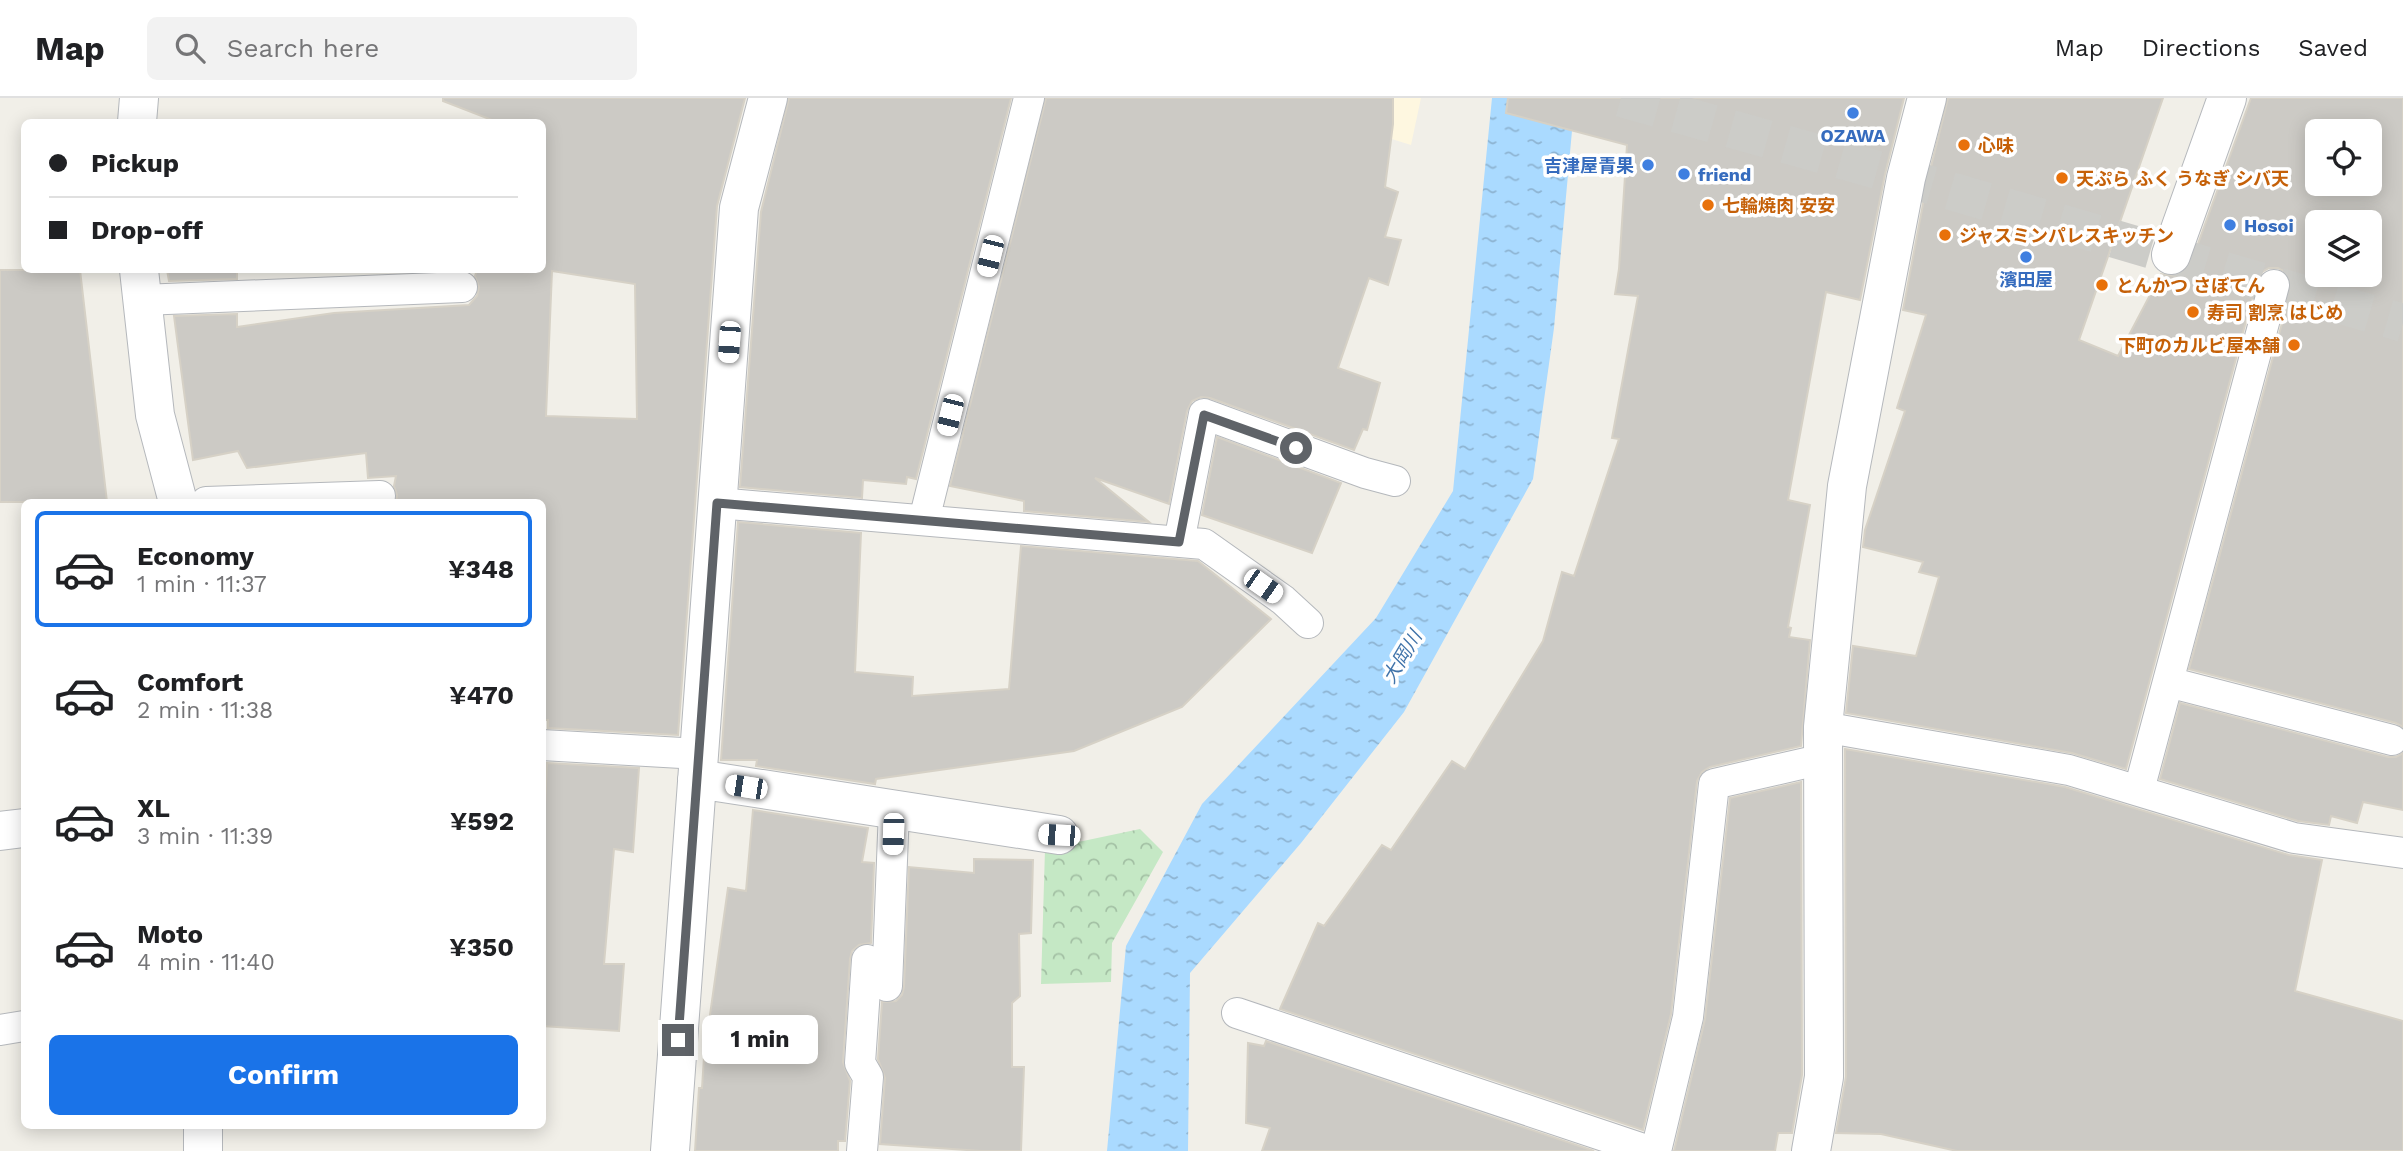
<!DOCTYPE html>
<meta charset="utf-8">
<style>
:root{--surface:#fff;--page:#f2f2f2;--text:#202124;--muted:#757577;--line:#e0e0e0;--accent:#1a73e8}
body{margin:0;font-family:"Work Sans","Noto Sans JP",sans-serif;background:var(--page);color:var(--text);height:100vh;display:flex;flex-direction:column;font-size:26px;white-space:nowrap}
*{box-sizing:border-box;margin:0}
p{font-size:23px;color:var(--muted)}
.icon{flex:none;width:38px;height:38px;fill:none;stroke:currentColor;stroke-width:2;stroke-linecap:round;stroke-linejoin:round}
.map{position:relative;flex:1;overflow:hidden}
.panel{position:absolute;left:21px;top:401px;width:525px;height:630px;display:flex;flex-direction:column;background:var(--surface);border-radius:10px;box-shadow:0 4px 18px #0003}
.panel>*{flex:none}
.guide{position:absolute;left:21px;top:21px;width:525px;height:154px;border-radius:10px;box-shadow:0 4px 18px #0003;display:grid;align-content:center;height:154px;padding:0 28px;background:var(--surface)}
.tools{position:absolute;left:2305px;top:21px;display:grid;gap:14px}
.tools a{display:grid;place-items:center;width:77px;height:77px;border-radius:10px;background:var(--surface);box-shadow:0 4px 18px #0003;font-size:35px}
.end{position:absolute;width:32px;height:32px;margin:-16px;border:9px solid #5f6368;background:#fff;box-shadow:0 0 0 4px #fff}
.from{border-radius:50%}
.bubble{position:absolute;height:49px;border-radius:10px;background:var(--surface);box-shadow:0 4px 18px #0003;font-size:23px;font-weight:700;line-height:49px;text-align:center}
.car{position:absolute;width:21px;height:42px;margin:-21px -10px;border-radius:9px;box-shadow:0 0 5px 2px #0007;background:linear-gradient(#fff 24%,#345 0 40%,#fff 0 76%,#345 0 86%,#fff 0)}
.guide b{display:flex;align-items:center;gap:24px;height:66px;font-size:26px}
.guide b+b{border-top:2px solid var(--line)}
.guide i{width:18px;height:18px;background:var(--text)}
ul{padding:12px 0 0;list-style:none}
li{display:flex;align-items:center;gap:21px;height:116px;margin:0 14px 10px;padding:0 14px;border:4px solid transparent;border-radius:10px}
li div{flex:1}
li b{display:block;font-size:26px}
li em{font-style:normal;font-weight:700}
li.selected{border-color:var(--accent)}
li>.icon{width:63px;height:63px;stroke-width:1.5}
.primary-button{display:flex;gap:14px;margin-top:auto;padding:14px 28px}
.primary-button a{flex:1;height:80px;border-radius:10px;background:var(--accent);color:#fff;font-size:28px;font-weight:700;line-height:80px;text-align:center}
header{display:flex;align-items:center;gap:42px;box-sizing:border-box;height:98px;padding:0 35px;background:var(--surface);border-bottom:2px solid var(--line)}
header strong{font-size:33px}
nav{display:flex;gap:38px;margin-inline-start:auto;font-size:24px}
.search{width:490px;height:63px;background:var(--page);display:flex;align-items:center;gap:18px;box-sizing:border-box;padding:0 24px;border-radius:10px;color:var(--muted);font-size:26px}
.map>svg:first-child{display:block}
.commercial{fill:#fef7e0}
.forest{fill:url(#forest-crowns)}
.water{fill:url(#water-ripples)}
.building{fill:#cccac5;stroke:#d6d1c6;stroke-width:2;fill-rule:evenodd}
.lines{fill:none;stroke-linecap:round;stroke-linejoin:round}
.street-tunnel{stroke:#ccccc8;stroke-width:38;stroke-dasharray:38 19;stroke-linecap:butt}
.lane-casing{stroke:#b5b8bc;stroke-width:32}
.street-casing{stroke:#b5b8bc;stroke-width:40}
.lane{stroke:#fff;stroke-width:30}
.street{stroke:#fff;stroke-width:38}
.route{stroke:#5f6368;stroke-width:9}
.shop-dot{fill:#3f7fe0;stroke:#fff;stroke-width:2.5}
.food-dot{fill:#e8710a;stroke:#fff;stroke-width:2.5}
.labels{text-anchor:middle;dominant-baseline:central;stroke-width:7;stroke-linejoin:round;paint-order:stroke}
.shop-label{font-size:18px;font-weight:bold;fill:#366cbe;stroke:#fff}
.food-label{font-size:18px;font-weight:bold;fill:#c56008;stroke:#fff;text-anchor:start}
.water-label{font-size:19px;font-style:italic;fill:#4174aa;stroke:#fff}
</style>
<header>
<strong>Map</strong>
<div class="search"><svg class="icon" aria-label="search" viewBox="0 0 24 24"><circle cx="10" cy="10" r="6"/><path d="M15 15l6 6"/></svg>Search here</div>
<nav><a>Map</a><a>Directions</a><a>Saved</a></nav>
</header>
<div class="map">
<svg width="2403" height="1053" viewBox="0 0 2403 1053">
<defs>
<pattern id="forest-crowns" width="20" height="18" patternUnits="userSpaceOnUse" patternTransform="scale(1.75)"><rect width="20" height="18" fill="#c5e8c5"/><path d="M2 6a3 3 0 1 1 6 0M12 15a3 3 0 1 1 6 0" fill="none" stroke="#a3c0a4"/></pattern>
<pattern id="water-ripples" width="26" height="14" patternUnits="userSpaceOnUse" patternTransform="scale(1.75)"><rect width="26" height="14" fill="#aadaff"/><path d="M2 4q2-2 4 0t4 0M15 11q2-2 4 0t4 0" fill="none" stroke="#8eb4d2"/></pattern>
</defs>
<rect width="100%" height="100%" fill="#f1efe8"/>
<!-- commercial -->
<path class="commercial" d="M 1260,0 L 1421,0 L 1411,47 Z"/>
<!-- forest -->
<path class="forest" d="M 1140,731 L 1163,754 L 1112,845 L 1111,884 L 1041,886 L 1045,751 Z"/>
<!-- water -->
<path class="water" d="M 1492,0 L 1575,0 L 1554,230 L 1533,381 L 1404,614 L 1301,745 L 1190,875 L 1188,1053 L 1107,1053 L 1126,848 L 1202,706 L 1376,520 L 1453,393 Z"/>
<!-- building -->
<path class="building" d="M 443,0 L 745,0 L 717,108 L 678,637 L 548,630 L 548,622 L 542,622 L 542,404 L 396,404 L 397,397 L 394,388 L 396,378 L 368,380 L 366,355 L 247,370 L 238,353 L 193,362 L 174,218 L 237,216 L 237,229 L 334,215 L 469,207 L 477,198 L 479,189 L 475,178 L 477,172 L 542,172 L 542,24 L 497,24 L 443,3 ZM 552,173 L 635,186 L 637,321 L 546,318 Z
M 789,0 L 1011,0 L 916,381 L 907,379 L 906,386 L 863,382 L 862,400 L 740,389 L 761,114 Z
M 1046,0 L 1393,0 L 1393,26 L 1385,89 L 1398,94 L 1385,139 L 1401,142 L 1388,187 L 1369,180 L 1338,270 L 1380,285 L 1367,332 L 1363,331 L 1354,352 L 1210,300 L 1201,299 L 1192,303 L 1187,313 L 1169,406 L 1095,380 L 1149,424 L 1024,413 L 1024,403 L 950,388 Z
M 1508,0 L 1904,0 L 1885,76 L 1860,202 L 1826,194 L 1788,402 L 1810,407 L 1788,529 L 1791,530 L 1789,539 L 1810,542 L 1801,648 L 1710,669 L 1702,674 L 1697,683 L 1671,916 L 1643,1032 L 1280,911 L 1318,825 L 1324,828 L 1382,747 L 1391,752 L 1452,663 L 1465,671 L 1543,543 L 1562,474 L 1574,478 L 1619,341 L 1612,340 L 1638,198 L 1615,196 L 1619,171 L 1627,47 L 1506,15 Z
M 1948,0 L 2163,0 L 2079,242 L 2118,258 L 2161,176 L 2176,178 L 2186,173 L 2191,165 L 2251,0 L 2403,0 L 2403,629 L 2396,625 L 2189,571 L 2291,192 L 2291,183 L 2287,175 L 2278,170 L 2269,170 L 2262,174 L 2257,182 L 2126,671 L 2072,655 L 1846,615 L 1853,548 L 1916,558 L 1939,479 L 1919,474 L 1923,464 L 1863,449 L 1865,432 L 1905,313 L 1897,310 L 1926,217 L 1903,212 L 1927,85 ZM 2317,33 L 2370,33 L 2370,86 L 2317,86 ZM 2317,124 L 2370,124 L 2370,177 L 2317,177 Z
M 0,172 L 80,172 L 107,404 L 0,404 Z
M 167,172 L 237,172 L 237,181 L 169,183 Z
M 1217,339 L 1341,385 L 1312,455 L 1202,417 Z
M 738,424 L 861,435 L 855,574 L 913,579 L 912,598 L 1009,591 L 1021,448 L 1198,463 L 1271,521 L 1182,609 L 1074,653 L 876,681 L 875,686 L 756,668 L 757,662 L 721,662 Z
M 2180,605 L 2388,659 L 2396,659 L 2403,655 L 2403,712 L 2363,704 L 2357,725 L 2331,718 L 2329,727 L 2298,723 L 2160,681 Z
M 1845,651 L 2065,689 L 2289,757 L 2322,762 L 2295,893 L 2403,923 L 2403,1053 L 1957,1053 L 1881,1036 L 1836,1035 L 1846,979 Z
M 547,665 L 639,670 L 633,754 L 614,751 L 604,866 L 624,866 L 619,933 L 542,928 L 542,773 Z
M 1801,684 L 1802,977 L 1792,1035 L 1778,1035 L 1775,1053 L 1674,1053 L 1705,921 L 1730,700 Z
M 753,712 L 868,730 L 862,764 L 874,765 L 871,845 L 859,847 L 852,853 L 850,861 L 843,964 L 850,983 L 845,1043 L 838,1043 L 838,1053 L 695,1053 L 699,990 L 702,990 L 704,959 L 728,790 L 746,793 Z
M 974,761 L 1033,762 L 1031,835 L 1019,836 L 1020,898 L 1012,905 L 1012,969 L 1024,969 L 1021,1053 L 981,1053 L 880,1046 L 885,980 L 878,961 L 882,904 L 896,903 L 902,897 L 904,889 L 909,769 L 974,775 Z
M 1266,943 L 1594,1053 L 1262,1053 L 1270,1030 L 1246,1025 L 1248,945 L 1264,948 Z"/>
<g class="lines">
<!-- street-tunnel -->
<path class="street-tunnel" d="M 1621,0 L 1906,80 L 2403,225"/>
<!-- lane casing -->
<g class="lane-casing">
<path id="lane" d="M 142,202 L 462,189
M 206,404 L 380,398
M 717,405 L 1204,446 L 1283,502 L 1308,525
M 924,422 L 1029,0
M 1179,444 L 1204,316 L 1365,375 L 1395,383
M 2168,584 L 2392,642
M 1823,629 L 2069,672 L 2294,740 L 2403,755
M 542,647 L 699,656
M 2139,692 L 2274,187
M 887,888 L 894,712
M 1237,915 L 1649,1053
M 0,932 L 24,928
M 862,1053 L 868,979 L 860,965 L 867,862
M 1656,1053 L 1688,919 L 1714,686 L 1823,661"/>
</g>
<!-- street casing -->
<g class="street-casing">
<path id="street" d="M 137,24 L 139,0
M 2171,157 L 2227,0
M 139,172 L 155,317 L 178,404
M 697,681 L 1059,737
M 0,733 L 24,730
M 203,1027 L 203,1053
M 670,1053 L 739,110 L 768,0
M 1811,1053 L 1824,979 L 1823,629 L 1847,388 L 1906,80 L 1927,0"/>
</g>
<!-- lane -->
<use href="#lane" class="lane"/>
<!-- street -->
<use href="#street" class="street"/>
</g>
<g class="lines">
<!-- route -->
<path class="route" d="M 678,942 L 717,405 L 1179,444 L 1204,317 L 1296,350"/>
</g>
<!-- markers -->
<g class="shop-dot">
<circle cx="1853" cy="15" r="7"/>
<circle cx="1648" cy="67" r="7"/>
<circle cx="1684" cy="76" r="7"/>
<circle cx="2230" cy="127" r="7"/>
<circle cx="2026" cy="159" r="7"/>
</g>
<g class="food-dot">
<circle cx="1964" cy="47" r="7"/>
<circle cx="2062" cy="80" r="7"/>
<circle cx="1708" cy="107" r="7"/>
<circle cx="1945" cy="137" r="7"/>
<circle cx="2102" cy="187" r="7"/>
<circle cx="2193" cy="214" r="7"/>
<circle cx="2294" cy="247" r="7"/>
</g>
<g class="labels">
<!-- shop labels -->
<g class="shop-label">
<text x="1853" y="37">OZAWA</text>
<text x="1634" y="67" text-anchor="end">吉津屋青果</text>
<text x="1698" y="76" text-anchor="start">friend</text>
<text x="2244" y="127" text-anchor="start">Hosoi</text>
<text x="2026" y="181">濱田屋</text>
</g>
<!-- food labels -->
<g class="food-label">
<text x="1978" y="47">心味</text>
<text x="2076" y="80">天ぷら ふく うなぎ シバ天</text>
<text x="1722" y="107">七輪焼肉 安安</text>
<text x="1959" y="137">ジャスミンパレスキッチン</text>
<text x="2116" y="187">とんかつ さぼてん</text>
<text x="2207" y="214">寿司 割烹 はじめ</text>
<text x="2280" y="247" text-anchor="end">下町のカルビ屋本舗</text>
</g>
<!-- water labels -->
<g class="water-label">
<text transform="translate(1402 559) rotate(-59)">大岡川</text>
</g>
</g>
</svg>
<div class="tools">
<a><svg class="icon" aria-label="locate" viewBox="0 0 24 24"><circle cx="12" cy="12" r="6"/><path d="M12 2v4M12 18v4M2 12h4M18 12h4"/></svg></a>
<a><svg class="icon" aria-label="layers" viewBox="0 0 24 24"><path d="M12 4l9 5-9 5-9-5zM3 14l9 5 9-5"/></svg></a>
</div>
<i class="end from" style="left:1296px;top:350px"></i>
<i class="end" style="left:678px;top:942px"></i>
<div class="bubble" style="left:702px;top:917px;width:116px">1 min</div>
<i class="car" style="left:990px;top:158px;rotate:194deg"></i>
<i class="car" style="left:729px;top:244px;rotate:184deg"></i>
<i class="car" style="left:950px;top:317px;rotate:194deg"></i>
<i class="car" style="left:1263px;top:488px;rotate:125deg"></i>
<i class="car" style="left:746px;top:689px;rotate:279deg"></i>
<i class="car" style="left:893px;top:736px;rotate:182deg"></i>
<i class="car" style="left:1059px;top:737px;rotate:273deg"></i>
<div class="guide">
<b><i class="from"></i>Pickup</b>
<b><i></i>Drop-off</b>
</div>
<section class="panel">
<ul>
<li class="selected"><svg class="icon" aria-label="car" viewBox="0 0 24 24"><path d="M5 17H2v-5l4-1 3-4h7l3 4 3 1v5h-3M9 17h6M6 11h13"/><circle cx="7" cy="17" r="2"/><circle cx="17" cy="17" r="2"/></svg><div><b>Economy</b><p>1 min · 11:37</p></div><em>¥348</em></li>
<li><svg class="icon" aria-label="car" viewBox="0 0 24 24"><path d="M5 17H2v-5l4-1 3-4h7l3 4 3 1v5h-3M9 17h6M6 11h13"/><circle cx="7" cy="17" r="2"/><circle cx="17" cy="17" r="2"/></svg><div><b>Comfort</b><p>2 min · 11:38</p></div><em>¥470</em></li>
<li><svg class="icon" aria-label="car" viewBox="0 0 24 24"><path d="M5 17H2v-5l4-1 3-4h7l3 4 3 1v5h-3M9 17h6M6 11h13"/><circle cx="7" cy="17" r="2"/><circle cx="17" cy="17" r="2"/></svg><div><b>XL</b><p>3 min · 11:39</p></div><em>¥592</em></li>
<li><svg class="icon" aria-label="car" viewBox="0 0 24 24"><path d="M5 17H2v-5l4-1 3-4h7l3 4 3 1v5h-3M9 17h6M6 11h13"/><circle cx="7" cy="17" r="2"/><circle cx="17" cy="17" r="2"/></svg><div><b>Moto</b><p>4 min · 11:40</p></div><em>¥350</em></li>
</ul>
<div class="primary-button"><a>Confirm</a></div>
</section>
</div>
